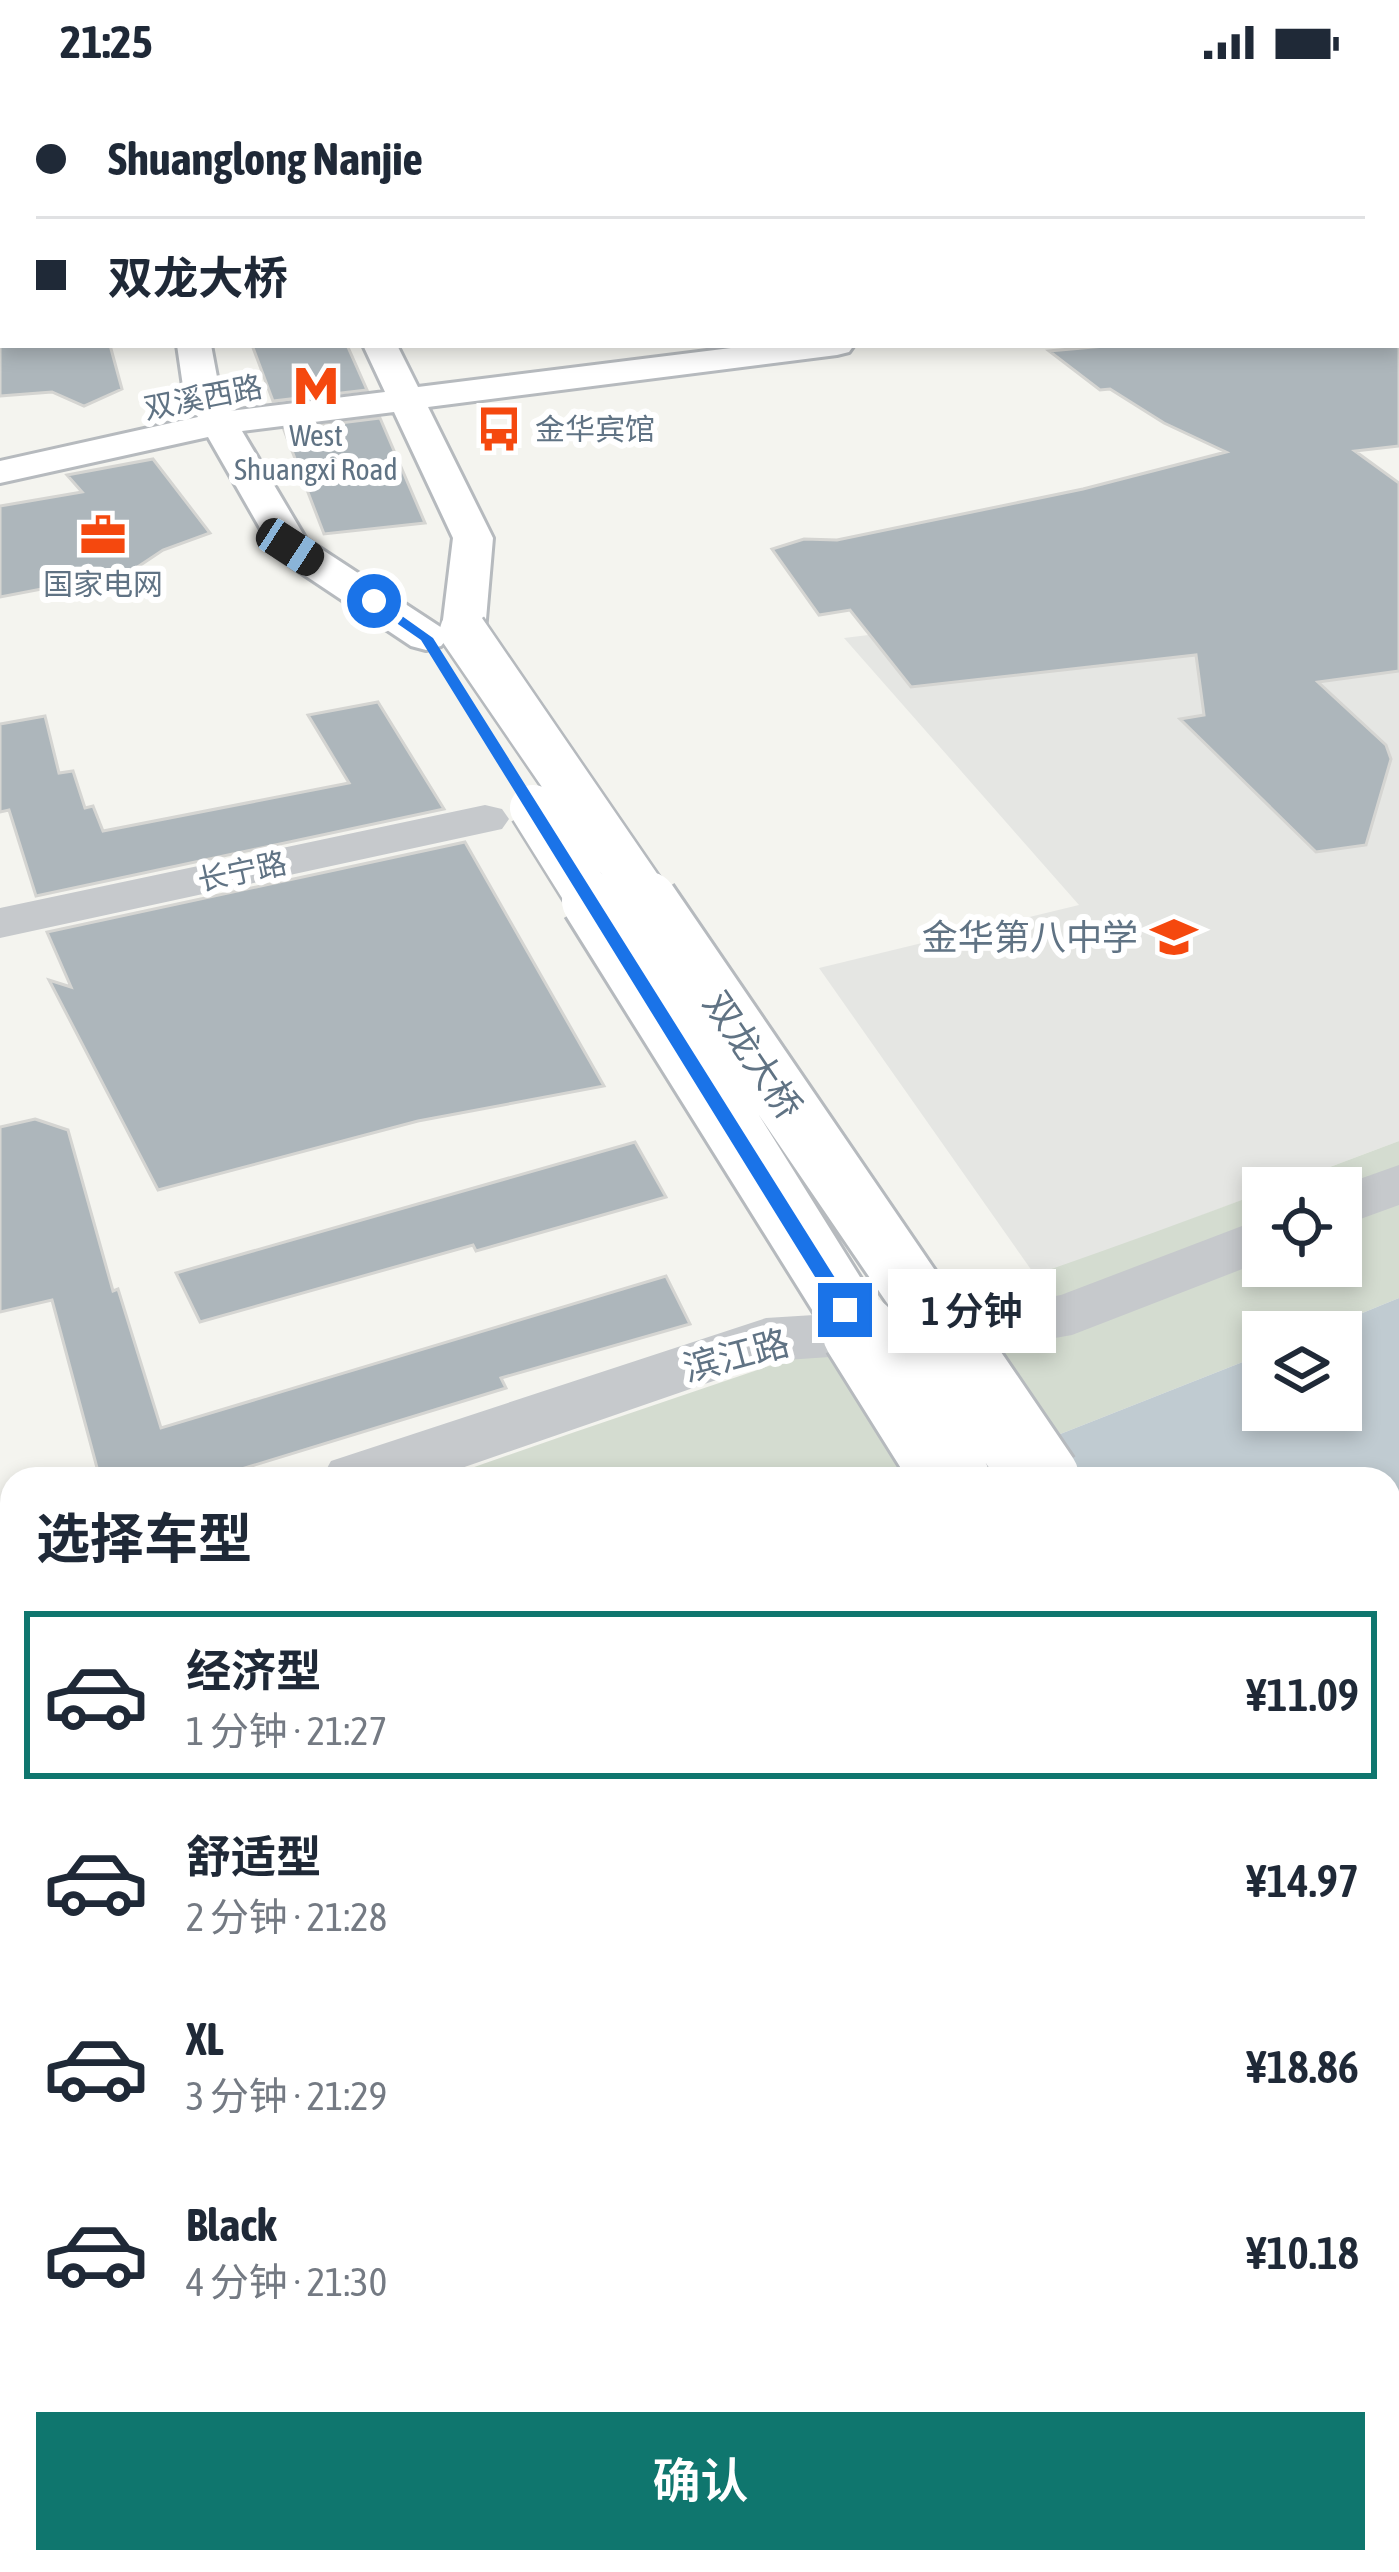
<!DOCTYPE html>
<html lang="zh">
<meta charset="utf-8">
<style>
:root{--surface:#fff;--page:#f2f2f3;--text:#1f2937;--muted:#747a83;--line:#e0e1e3;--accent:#0f766e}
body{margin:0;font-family:"Asap Condensed","Noto Sans SC",sans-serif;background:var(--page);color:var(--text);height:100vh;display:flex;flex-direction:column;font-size:45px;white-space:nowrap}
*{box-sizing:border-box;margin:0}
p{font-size:39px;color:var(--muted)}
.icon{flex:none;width:66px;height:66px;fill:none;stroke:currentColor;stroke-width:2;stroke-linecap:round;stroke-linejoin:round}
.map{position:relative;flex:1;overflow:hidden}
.sheet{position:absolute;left:0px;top:1383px;width:1401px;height:1107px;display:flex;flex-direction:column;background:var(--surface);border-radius:36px 36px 0 0;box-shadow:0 6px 18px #0003}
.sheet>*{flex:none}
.hud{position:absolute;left:0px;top:0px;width:1401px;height:264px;box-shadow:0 6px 18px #0003;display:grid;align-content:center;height:264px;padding:0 36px;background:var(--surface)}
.controls{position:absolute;left:1242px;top:1083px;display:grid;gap:24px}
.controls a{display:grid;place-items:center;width:120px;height:120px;border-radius:0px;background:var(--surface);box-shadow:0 6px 18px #0003;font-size:60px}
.end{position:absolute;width:54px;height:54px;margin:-27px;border:15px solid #1a73e8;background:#fff;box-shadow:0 0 0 6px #fff}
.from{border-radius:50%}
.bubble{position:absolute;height:84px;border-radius:0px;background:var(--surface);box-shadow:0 6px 18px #0003;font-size:39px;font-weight:600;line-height:84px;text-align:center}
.car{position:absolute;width:36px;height:72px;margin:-36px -18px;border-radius:15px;box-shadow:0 0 9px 3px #0007;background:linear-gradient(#222 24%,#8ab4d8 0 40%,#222 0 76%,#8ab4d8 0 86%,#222 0)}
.hud b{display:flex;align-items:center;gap:42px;height:114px;font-size:45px}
.hud b+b{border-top:3px solid var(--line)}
.hud i{width:30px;height:30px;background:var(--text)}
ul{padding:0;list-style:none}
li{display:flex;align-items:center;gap:36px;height:168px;margin:0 24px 18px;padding:0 12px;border:6px solid transparent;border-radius:0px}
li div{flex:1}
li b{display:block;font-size:45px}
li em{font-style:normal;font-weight:600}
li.active{border-color:var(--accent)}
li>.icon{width:108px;height:108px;stroke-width:1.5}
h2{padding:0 36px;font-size:54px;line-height:144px}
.action{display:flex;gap:24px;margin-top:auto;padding:24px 36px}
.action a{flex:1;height:138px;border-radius:0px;background:var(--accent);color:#fff;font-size:48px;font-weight:600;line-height:138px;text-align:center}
.status{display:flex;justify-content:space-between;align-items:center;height:84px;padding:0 60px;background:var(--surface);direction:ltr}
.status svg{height:33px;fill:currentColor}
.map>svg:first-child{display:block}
.built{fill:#e5e6e3}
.green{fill:#d4dcd0}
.water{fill:#c0cbd1}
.building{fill:#adb6bb;stroke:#d5d5d2;stroke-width:3}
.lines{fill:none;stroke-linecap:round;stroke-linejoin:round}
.major-casing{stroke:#b6babe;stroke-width:6}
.minor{fill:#c6c9cc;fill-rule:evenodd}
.major{fill:#fff;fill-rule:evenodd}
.major-bridge-far2-casing{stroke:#b6babe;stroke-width:51;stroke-linecap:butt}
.major-bridge-far1-casing{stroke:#b6babe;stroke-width:64;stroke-linecap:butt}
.major-bridge-casing{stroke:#b6babe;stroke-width:81;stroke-linecap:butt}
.major-bridge-far2{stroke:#fff;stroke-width:46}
.major-bridge-far1{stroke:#fff;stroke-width:58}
.major-bridge{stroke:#fff;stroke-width:75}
.route{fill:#1a73e8}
.labels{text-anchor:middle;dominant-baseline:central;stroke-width:12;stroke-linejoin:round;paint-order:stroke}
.far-street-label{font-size:30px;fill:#607384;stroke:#fff}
.far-poi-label{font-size:30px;fill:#607384;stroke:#fff}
.poi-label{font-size:36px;fill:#607384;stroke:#fff;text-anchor:end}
.street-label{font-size:36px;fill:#607384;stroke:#fff}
</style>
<div class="status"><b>21:25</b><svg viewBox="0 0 49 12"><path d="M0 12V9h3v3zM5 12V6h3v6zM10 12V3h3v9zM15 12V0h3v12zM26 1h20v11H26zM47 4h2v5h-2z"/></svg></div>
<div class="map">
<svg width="1399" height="2488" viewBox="0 0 1399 2488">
<rect width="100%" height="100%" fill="#f4f4ef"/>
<!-- built -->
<path class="built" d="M 1399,486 L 1399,1057 L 1274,1104 L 1263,1104 L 1263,1108 L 1037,1194 L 819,884 L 1079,821 L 844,554 Z"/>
<!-- green -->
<path class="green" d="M 1399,1057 L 1399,1214 L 1316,1248 L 1263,1248 L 1263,1270 L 946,1395 L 440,1395 C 714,1298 991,1211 1263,1108 L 1263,1182 L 1341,1182 L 1341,1104 L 1274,1104 Z
M 12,1547 L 12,1759 L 0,1764 L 0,1552 Z
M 1399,2151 L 1399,2488 L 822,2488 L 837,2478 L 1389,2478 L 1389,2155 Z"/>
<!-- water -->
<path class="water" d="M 1399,1214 L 1399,2151 L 1389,2155 L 1389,1395 L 946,1395 L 1263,1270 L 1263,1326 L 1341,1326 L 1341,1248 L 1316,1248 Z
M 12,1759 L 12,2478 L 837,2478 L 822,2488 L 0,2488 L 0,1764 Z"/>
<!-- building -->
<path class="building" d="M 0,261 L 110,261 L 122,305 L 84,322 L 52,308 L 0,312 Z
M 252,261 L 347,261 L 367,306 L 273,317 Z
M 1116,261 L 1399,261 L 1399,362 L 1355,367 L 1399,399 L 1399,587 L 1318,598 L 1386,661 L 1391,675 L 1366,761 L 1316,768 L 1180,635 L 1204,631 L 1196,571 L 911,603 L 850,526 L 819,531 L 772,465 L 804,455 L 837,456 L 1083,405 L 1226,368 L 1164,339 L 1110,305 L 1100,306 L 1049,267 Z
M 380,334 L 425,439 L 324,450 L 284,346 Z
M 153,375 L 210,449 L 163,466 L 130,488 L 0,513 L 0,422 L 82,408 L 67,391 Z
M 378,618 L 444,725 L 36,812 L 9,726 L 0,728 L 0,640 L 45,632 L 59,689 L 73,687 L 85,724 L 93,722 L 103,747 L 349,699 L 308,631 Z
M 465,758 L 604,1002 L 418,1037 L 158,1106 L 49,896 L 71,903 L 47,848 Z
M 35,1035 L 68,1046 L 113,1207 L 118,1205 L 161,1344 L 666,1192 L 690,1240 L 501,1294 L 506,1304 L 209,1395 L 100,1395 L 52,1216 L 0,1228 L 0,1043 Z
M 635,1058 L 666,1113 L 476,1167 L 473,1161 L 200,1238 L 176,1189 Z"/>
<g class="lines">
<!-- major casing -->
<g class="major-casing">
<path id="major" d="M 126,0 L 152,0 L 153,3 L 127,3 Z
M 175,0 L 201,0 L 202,3 L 176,3 Z
M 1398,193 L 1399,193 L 1399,213 L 1398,213 Z
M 177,261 L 211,261 L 220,309 L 230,327 L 385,308 L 363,261 L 397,261 L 418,303 L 755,261 L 854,261 L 849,268 L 837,271 L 428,323 L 493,454 L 485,547 L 478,556 L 463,560 L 447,555 L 441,562 L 426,566 L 411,562 L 276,472 L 208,353 L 0,399 L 0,377 L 198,333 L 184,309 ZM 394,328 L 453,454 L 442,544 L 306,455 L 242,347 Z
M 1389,1855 L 1399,1859 L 1399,1949 L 1389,1945 Z
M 1389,2018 L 1399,2022 L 1399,2122 L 1389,2118 Z"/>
</g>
<!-- minor -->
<path class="minor" d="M 908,0 L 970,0 L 906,3 Z
M 1201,0 L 1228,0 L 1230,3 L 1203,3 Z
M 0,48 L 3,48 L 3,64 L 0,64 Z
M 1398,99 L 1399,99 L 1399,116 L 1398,116 Z
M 485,721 L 502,725 L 509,735 L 502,745 L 0,854 L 0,824 Z
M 1399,1081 L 1399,1121 L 1341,1142 L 1341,1104 L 1334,1104 Z
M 1263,1134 L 1263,1177 L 1072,1251 L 1021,1260 L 771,1277 L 430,1395 L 321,1395 L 331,1377 L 766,1234 L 1021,1218 L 1061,1211 Z
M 12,1485 L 12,1541 L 0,1545 L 0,1489 Z"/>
<!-- major -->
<use href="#major" class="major"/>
<!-- major-bridge-far2 casing -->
<g class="major-bridge-far2-casing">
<path id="major-bridge-far2" d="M 463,547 L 650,820
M 533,724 L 593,820"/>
</g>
<!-- major-bridge-far1 casing -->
<g class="major-bridge-far1-casing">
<path id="major-bridge-far1" d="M 591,817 L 862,1251
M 648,817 L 944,1251"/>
</g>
<!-- major-bridge casing -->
<g class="major-bridge-casing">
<path id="major-bridge" d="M 860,1248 L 952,1395
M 942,1248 L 1042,1395"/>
</g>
<!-- major-bridge-far2 -->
<use href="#major-bridge-far2" class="major-bridge-far2"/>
<!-- major-bridge-far1 -->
<use href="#major-bridge-far1" class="major-bridge-far1"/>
<!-- major-bridge -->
<use href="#major-bridge" class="major-bridge"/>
</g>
<!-- route -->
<path class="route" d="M 369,515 L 378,515 L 433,554 L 852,1221 L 852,1230 L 838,1230 L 421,556 L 369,520 Z"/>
<!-- icons -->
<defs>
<g id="metro-bare" transform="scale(3.6)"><path d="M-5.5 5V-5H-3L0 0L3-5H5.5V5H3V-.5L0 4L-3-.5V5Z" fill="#f5480e" stroke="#fff" stroke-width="2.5" paint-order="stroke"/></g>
<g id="bus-bare" transform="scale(3.6)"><path d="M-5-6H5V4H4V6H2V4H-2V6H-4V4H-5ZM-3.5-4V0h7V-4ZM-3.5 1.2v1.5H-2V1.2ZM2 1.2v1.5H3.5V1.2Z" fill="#f5480e" stroke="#fff" stroke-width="2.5" paint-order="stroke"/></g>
<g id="office-bare" transform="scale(3.6)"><path d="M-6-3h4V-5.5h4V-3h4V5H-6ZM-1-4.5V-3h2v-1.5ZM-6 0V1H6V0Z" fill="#f5480e" stroke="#fff" stroke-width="2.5" paint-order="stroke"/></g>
<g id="school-bare" transform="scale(3.6)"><path d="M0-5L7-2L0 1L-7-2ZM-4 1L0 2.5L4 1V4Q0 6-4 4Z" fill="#f5480e" stroke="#fff" stroke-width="2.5" paint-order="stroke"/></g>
</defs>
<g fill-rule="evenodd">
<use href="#metro-bare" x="316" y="302"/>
<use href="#bus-bare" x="499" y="345"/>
<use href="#office-bare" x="103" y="451"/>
<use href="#school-bare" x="1174" y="853"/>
</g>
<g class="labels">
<!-- far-street labels -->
<g class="far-street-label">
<text transform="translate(203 313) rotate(-11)">双溪西路</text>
<text transform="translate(242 787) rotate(-12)">长宁路</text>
</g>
<!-- far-poi labels -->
<g class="far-poi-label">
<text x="535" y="345" text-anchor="start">金华宾馆</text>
<text x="316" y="351">West<tspan x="316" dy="34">Shuangxi Road</tspan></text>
<text x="103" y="500">国家电网</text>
</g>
<!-- poi labels -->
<g class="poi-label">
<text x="1138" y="853">金华第八中学</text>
</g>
<!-- street labels -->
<g class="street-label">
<text transform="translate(753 971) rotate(56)">双龙大桥</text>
<text transform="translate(736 1271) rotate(-15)">滨江路</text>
</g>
</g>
</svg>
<div class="controls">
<a><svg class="icon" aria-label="locate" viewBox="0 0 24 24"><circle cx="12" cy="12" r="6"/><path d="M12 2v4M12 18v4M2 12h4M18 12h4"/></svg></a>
<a><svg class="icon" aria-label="layers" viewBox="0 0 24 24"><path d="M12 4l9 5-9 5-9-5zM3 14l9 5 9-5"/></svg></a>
</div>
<i class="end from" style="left:374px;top:517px"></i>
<i class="end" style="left:845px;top:1226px"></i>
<div class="bubble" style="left:888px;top:1185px;width:168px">1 分钟</div>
<i class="car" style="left:290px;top:463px;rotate:123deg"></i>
<div class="hud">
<b><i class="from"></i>Shuanglong Nanjie</b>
<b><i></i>双龙大桥</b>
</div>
<section class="sheet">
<h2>选择车型</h2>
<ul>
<li class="active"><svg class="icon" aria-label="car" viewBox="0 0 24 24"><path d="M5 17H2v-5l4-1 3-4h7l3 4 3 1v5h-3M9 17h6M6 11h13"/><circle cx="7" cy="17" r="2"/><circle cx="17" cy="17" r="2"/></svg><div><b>经济型</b><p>1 分钟 · 21:27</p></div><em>¥11.09</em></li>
<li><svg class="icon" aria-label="car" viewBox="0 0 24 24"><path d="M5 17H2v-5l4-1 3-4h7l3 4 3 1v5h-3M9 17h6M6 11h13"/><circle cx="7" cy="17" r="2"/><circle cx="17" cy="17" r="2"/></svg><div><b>舒适型</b><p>2 分钟 · 21:28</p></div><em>¥14.97</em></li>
<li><svg class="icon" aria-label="car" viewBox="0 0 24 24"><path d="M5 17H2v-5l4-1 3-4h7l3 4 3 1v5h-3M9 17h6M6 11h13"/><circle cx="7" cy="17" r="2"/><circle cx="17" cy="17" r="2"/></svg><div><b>XL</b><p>3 分钟 · 21:29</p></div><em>¥18.86</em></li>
<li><svg class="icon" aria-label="car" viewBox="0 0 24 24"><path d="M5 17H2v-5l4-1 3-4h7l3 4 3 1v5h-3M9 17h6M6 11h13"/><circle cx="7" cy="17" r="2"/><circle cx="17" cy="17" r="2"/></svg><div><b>Black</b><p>4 分钟 · 21:30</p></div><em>¥10.18</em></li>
</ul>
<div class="action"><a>确认</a></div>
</section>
</div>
